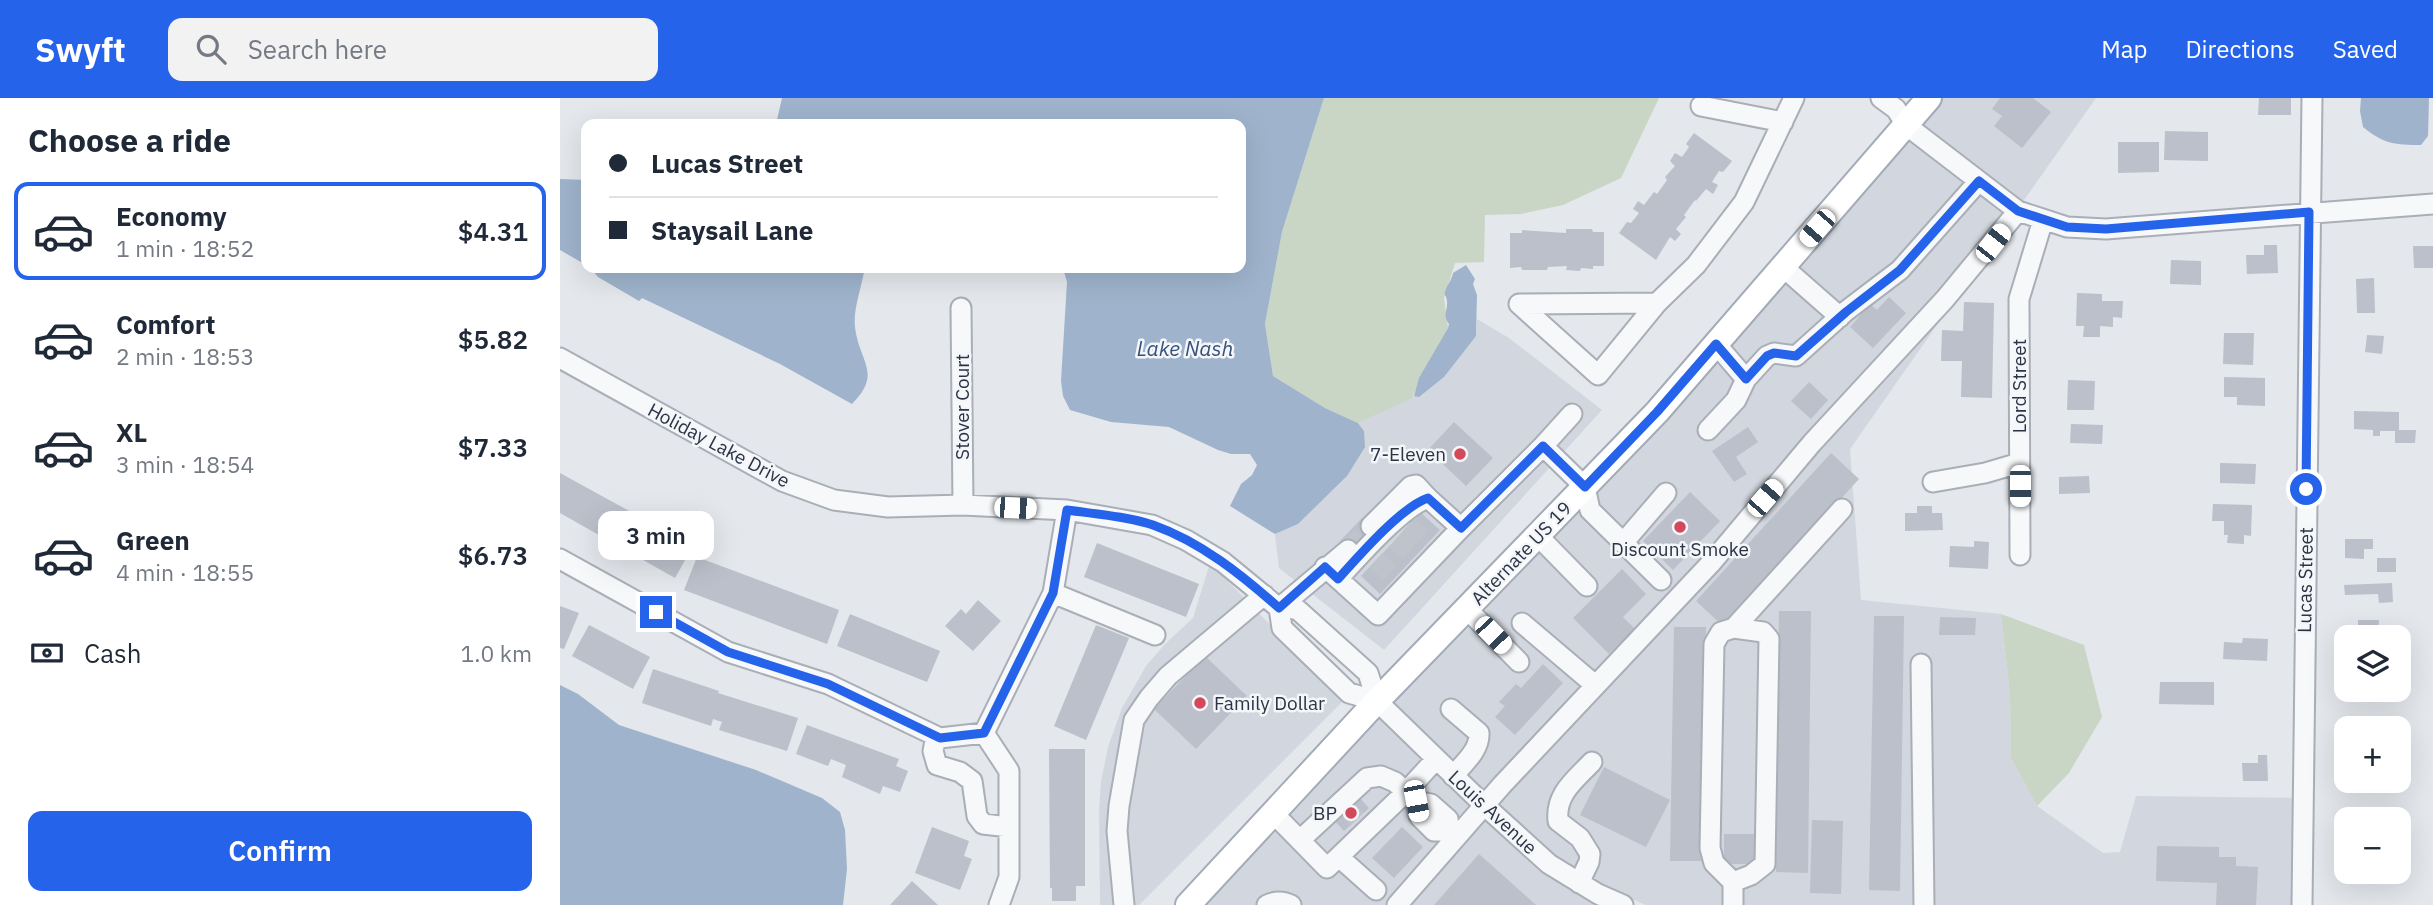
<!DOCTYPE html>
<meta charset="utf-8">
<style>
:root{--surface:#fff;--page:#f2f2f3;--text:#1f2937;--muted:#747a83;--line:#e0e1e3;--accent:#2563eb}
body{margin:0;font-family:"IBM Plex Sans",sans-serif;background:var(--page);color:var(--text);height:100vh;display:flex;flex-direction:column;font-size:26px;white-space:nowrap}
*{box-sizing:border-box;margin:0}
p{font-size:23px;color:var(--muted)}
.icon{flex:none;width:38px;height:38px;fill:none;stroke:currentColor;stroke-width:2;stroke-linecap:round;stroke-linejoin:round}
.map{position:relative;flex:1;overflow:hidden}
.details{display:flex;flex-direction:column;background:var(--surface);width:560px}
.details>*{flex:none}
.top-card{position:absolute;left:21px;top:21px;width:665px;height:154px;border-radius:14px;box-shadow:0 7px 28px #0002;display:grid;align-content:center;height:154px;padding:0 28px;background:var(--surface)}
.buttons{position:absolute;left:1774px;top:527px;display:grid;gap:14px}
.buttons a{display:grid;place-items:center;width:77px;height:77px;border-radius:14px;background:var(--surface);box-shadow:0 7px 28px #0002;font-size:35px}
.end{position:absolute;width:32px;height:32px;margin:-16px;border:9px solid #2563eb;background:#fff;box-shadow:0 0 0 4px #fff}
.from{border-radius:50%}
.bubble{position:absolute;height:49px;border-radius:14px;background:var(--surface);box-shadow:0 7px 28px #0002;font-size:23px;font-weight:600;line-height:49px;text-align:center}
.car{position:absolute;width:21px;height:42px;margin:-21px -10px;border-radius:9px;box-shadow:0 0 5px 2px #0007;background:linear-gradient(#fff 24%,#345 0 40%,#fff 0 76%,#345 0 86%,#fff 0)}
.top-card b{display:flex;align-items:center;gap:24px;height:66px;font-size:26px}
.top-card b+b{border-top:2px solid var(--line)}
.top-card i{width:18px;height:18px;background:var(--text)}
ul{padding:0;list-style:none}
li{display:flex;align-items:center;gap:21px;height:98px;margin:0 14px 10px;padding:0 14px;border:4px solid transparent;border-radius:14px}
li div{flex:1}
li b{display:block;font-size:26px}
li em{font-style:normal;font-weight:600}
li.on{border-color:var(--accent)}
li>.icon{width:63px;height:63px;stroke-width:1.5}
h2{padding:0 28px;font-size:32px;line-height:84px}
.pay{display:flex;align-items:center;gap:18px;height:77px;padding:0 28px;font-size:26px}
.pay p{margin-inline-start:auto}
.action{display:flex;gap:14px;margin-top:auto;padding:14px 28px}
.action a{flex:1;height:80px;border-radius:14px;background:var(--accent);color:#fff;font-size:28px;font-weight:600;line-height:80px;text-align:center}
header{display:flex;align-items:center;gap:42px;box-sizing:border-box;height:98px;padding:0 35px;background:var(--accent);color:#fff}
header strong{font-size:33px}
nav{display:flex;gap:38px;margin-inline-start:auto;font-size:24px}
.search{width:490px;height:63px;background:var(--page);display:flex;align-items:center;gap:18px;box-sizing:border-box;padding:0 24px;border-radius:14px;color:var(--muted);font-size:26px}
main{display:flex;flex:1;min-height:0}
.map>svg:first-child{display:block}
.built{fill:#d2d6de}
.green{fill:#c9d6c5}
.water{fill:#9fb4cc}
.building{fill:#bbc0ca}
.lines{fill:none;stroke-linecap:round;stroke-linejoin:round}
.minor-tunnel{stroke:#bfc3cb;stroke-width:19;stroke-dasharray:19 10;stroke-linecap:butt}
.minor-casing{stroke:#a9aeb7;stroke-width:23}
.major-casing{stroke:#a3abb8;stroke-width:28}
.minor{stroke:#f7f8fa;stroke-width:19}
.major{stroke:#fff;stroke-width:24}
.route{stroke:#2563eb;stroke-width:9}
.poi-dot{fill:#d1495b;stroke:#f4f6f9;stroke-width:2.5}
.labels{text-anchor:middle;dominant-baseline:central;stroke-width:5;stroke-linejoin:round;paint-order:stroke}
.street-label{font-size:19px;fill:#2b3445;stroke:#f4f6f9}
.poi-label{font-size:19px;fill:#2b3445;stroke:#f4f6f9;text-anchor:end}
.water-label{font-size:21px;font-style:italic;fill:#34527a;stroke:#f4f6f9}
</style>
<header>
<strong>Swyft</strong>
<div class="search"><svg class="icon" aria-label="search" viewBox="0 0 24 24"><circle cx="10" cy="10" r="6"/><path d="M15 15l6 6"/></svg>Search here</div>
<nav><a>Map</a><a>Directions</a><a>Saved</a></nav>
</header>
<main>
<section class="details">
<h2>Choose a ride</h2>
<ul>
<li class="on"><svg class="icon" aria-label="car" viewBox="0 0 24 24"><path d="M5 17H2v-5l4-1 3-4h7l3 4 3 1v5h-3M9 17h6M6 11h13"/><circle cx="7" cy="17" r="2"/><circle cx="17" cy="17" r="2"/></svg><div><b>Economy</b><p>1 min · 18:52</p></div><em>$4.31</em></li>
<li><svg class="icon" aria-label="car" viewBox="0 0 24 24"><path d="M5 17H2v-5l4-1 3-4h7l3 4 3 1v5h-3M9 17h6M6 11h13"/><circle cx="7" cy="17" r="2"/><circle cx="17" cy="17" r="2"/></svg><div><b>Comfort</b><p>2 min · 18:53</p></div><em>$5.82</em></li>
<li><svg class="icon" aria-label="car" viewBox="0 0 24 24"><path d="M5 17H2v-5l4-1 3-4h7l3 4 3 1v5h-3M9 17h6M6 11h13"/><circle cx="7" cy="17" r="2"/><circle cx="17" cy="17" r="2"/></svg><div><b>XL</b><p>3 min · 18:54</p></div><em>$7.33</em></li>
<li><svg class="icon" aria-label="car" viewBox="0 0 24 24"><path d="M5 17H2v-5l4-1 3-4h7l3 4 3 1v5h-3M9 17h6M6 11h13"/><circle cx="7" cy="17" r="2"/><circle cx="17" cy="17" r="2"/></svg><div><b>Green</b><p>4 min · 18:55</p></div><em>$6.73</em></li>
</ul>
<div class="pay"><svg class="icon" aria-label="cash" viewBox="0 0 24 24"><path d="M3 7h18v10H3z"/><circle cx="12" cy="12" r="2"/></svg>Cash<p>1.0 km</p></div>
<div class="action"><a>Confirm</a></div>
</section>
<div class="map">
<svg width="1873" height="807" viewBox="0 0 1873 807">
<rect width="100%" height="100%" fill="#e4e7ec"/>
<!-- built -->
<path class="built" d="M 1380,0 L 1536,0 L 1462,105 L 1359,26 Z
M 1347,39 L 1452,120 L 1290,351 L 1301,502 L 1441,516 L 1450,596 L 1451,660 L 1477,708 L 1543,755 L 1560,754 L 1576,698 L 1745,700 L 1743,807 L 1086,807 L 1041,788 L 994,758 L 830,603 Z
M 917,221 L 949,240 L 1042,312 L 824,552 L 719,470 L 715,436 L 738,426 L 787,378 L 804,333 L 798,325 L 869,290 L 916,238 Z
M 650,465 L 784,602 L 579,807 L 540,807 L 539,714 L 541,684 L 548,649 L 562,610 L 586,568 L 605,546 L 633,520 Z
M 818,615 L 914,713 L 985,774 L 1040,807 L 640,807 Z"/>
<!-- green -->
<path class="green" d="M 764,0 L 1099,0 L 1061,80 L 1003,107 L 961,116 L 925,117 L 924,164 L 895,165 L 884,200 L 888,230 L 863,275 L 852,300 L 798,325 L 765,310 L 713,278 L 705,226 L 722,134 Z
M 1441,516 L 1524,547 L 1542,619 L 1509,675 L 1477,708 L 1451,660 L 1450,596 Z"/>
<!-- water -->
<path class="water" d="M 222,0 L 764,0 L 722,134 L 705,226 L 713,278 L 765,310 L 798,325 L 804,333 L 805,349 L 787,378 L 738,426 L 715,436 L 670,408 L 681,386 L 692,377 L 697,367 L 690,356 L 671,356 L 658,352 L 609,329 L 551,324 L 510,312 L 503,298 L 501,283 L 507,184 L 503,170 L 681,170 L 681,26 L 216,26 Z
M 1801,0 L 1869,0 L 1868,38 L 1861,47 C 1835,47 1824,46 1803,29 L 1800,13 Z
M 0,81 L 26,82 L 26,167 L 0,152 Z
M 906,167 L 915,181 L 913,186 L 917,197 L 916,238 L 884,279 L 859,299 L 854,298 L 859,280 L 888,230 L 889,226 C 882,217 888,213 887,203 C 886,195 883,199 886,191 C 888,185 892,182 893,175 Z
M 30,170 L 307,170 L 304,174 C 301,191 293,212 295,229 C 299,264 323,275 292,306 L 220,266 L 82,200 L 79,203 L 38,179 Z
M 0,587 L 18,596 L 59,627 L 196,672 L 262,700 L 280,714 L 285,732 L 287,771 L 283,807 L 0,807 Z"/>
<!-- building -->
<path class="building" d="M 1440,0 L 1473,0 L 1491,14 L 1462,50 L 1434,28 L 1442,18 L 1432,11 Z
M 1699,0 L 1731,0 L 1731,17 L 1698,17 Z
M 1605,33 L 1648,34 L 1648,63 L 1604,62 Z
M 1134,35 L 1172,63 L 1163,74 L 1159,73 L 1152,84 L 1158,87 L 1153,96 L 1146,91 L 1136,103 L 1135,102 L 1124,117 L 1126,119 L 1116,131 L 1121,136 L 1115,143 L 1110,139 L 1096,162 L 1059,135 L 1067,124 L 1071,125 L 1079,115 L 1073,111 L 1078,103 L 1084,107 L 1094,94 L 1097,96 L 1107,82 L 1105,79 L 1115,68 L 1110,63 L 1115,55 L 1122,59 L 1129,49 L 1126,46 Z
M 1558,44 L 1599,44 L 1599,74 L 1558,75 Z
M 1006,131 L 1032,131 L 1033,134 L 1044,134 L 1044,168 L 1033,168 L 1033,171 L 1021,170 L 1020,173 L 1006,172 L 1007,168 L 988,169 L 987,172 L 962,172 L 961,169 L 950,170 L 950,135 L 962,135 L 962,132 L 1006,135 Z
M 1704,147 L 1717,147 L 1718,175 L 1687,176 L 1686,157 L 1704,157 Z
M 1853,148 L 1873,148 L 1873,170 L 1854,170 Z
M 1611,162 L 1641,163 L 1641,187 L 1610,186 Z
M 1814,180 L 1815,215 L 1797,215 L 1796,181 Z
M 1517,195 L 1542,196 L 1542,203 L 1563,203 L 1562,220 L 1553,219 L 1553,229 L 1540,228 L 1540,239 L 1523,239 L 1524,228 L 1516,228 Z
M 1329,199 L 1346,215 L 1313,250 L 1290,229 L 1310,206 L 1317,212 Z
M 1404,204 L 1434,205 L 1432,300 L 1401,299 L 1402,263 L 1381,263 L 1382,232 L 1403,233 Z
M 1664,235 L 1694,235 L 1693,267 L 1663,266 Z
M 1807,237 L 1824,238 L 1822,256 L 1805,254 Z
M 1664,279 L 1705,280 L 1705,308 L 1677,307 L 1677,299 L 1664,299 Z
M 1508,282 L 1535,283 L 1534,312 L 1507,312 Z
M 1249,284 L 1268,302 L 1251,321 L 1231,303 Z
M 1794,313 L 1839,314 L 1839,332 L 1856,332 L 1855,345 L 1835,345 L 1835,333 L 1820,333 L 1820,338 L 1813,338 L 1813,332 L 1794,331 Z
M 894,324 L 933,360 L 906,388 L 868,352 Z
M 1511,326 L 1543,327 L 1542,346 L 1510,345 Z
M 1188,329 L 1198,344 L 1176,359 L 1187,376 L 1174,384 L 1152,353 Z
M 1271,355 L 1299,381 L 1164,529 L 1136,503 Z
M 1660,365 L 1696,366 L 1695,386 L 1660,385 Z
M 0,375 L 133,448 L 115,480 L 0,415 Z
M 1529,378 L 1530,395 L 1499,396 L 1499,379 Z
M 1130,394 L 1160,423 L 1113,472 L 1083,443 Z
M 1653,406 L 1692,407 L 1691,438 L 1684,437 L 1684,446 L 1667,445 L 1668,437 L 1664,437 L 1664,423 L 1652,423 Z
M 1357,408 L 1372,408 L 1372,415 L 1382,415 L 1383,432 L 1345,433 L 1345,415 L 1357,415 Z
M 861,415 L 880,432 L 820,496 L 801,478 Z
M 802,420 L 815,431 L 793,455 L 780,443 Z
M 1785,441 L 1813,441 L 1813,451 L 1804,451 L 1804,461 L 1785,460 Z
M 1414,443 L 1429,444 L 1428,471 L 1389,469 L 1390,448 L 1414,449 Z
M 537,445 L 639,486 L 626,519 L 524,479 Z
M 137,459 L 279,512 L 267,546 L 124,492 Z
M 1817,460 L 1836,460 L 1836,474 L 1817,474 Z
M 1062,471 L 1086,496 L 1063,519 L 1075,531 L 1049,556 L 1013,520 Z
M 1832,485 L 1833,504 L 1819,505 L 1818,496 L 1785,497 L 1784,487 Z
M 418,502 L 441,523 L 413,553 L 385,528 L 401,511 L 406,516 Z
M 0,508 L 19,515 L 4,551 L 0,550 Z
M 1219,513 L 1251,513 L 1248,775 L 1216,774 Z
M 290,516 L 380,553 L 367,584 L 277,548 Z
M 1314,518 L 1344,518 L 1340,793 L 1309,792 Z
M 1380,519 L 1416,520 L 1415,537 L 1379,537 Z
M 1798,522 L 1819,522 L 1818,539 L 1798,539 Z
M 29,527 L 90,559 L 73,591 L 12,558 Z
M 536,527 L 569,540 L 526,642 L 494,628 Z
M 1114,529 L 1146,529 L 1142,763 L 1110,763 Z
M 1683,540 L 1708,541 L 1707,563 L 1663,561 L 1664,544 L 1682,545 Z
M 645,558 L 687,598 L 636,651 L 594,611 Z
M 983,566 L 1003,585 L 955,637 L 935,619 L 945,608 L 939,604 L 956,586 L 961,590 Z
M 93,571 L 159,593 L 158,595 L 238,620 L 227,653 L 159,632 L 162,624 L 153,621 L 151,628 L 82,605 Z
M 1600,584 L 1654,584 L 1654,607 L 1599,606 Z
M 247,627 L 339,661 L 336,668 L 348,673 L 340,694 L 323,688 L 320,696 L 282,679 L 286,667 L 271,661 L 268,668 L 236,656 Z
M 489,651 L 525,651 L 525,788 L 516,788 L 516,803 L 492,803 L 492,790 L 490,790 Z
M 1698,657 L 1707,657 L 1708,683 L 1683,683 L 1682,665 L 1698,665 Z
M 1044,669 L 1110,702 L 1086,749 L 1020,717 Z
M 797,697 L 809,710 L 784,733 L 772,720 Z
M 1252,722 L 1283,723 L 1281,796 L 1250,795 Z
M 372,729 L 409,743 L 404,758 L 412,761 L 400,792 L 355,775 Z
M 842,729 L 863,749 L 834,780 L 812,760 Z
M 1164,736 L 1195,736 L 1194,766 L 1164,766 Z
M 1597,748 L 1659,749 L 1659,759 L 1676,759 L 1676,768 L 1698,769 L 1696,807 L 1656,807 L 1657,785 L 1596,783 Z
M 919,756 L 976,807 L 874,807 Z
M 352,783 L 378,807 L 330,807 Z"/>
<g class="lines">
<!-- minor-tunnel -->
<path class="minor-tunnel" d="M 848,427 L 868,445
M 835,442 L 855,459
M 788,452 L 811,428
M 816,462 L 835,480
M 785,709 L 797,721"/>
<!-- minor casing -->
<g class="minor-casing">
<path id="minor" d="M 1321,0 L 1336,11 L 1346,27 L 1458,113 L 1507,129 L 1546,131 L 1873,106
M 1141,8 L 1223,24
M 1223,169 L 1280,219
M 1097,205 L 959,206 L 1038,277 L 1097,205 L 1136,167 L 1184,104 L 1234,0
M 401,210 L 403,407
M 1156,246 L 1186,281 L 1207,258 L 1214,255 L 1236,258 L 1286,213 L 1340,172 L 1419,83
M 0,260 L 222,383 L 274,402 L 328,409 L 403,407 L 507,412 L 592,427 L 626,442 L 663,464 L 719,510 L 730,510 L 738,512 L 808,575 L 817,603 L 924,707 L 989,766 L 1038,796 L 1063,807
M 1148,332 L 1176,302 L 1186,281
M 983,348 L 1012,316
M 1373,384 L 1425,375 L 1459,365
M 811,428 L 851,388 L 856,387 L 868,400
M 978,438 L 1027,488
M 1063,445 L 1106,395
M 1460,457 L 1459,201 L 1483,122
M 0,461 L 168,554 L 268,586 L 380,640 L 424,635
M 765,469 L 818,517 L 901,430
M 778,481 C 798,459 842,409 868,400 L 901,430 L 983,348 L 1025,389 L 1030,412 L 1101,482
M 493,495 L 595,537
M 719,510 L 722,530 L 789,595 L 817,603
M 719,510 L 788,452
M 907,511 L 959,564
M 962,525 L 1035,587
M 1174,530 L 1203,534 L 1209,541 L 1205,766 L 1191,777 L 1173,784 L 1154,765 L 1150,750 L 1154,546 L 1161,534 Z
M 1174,530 L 1282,411
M 1361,566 L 1364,807
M 891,611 L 919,635 C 920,652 904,665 893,678
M 376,638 L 373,653 L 377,667 L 400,674 L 412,683 L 417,718 L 423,726 L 449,729
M 856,703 L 859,718 L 874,733 L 890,733
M 714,716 L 767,770 L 846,694 L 876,661
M 740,742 L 807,680 L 821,678 L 835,684 L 856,703 L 871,706 L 888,721 L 890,733 L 897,738
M 779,759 L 816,792
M 1019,785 L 1029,764 L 1030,756 L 1020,740 L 998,723 C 995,696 1015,682 1032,664
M 439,807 L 449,779 L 449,673 L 424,635 L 493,495 L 507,412
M 564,807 L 557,733 L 559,708 L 574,622 L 589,600 L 608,578 L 704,497
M 707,807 C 715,803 723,803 731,807
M 837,807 L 942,687 L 1152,464 L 1252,345 L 1385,201 L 1458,113
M 1173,807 L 1173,784
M 1742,807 L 1752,0"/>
</g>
<!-- major casing -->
<g class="major-casing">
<path id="major" d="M 628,807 L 817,603 L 1097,314 L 1369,0"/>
</g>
<!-- minor -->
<use href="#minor" class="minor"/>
<!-- major -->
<use href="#major" class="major"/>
</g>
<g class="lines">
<!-- route -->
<path class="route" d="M 96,514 L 168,554 L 268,586 L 380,640 L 424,635 L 493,495 L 507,412 C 535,416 565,418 593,427 C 641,444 682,477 719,510 L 765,469 L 778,481 C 798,459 841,409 868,400 L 901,430 L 983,348 L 1025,389 L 1097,314 L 1156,246 L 1186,281 L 1207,258 L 1214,255 L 1236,258 L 1286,214 L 1340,172 L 1419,83 L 1458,113 L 1507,129 L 1546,131 L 1749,114 L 1746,391"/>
</g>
<!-- markers -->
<g class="poi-dot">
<circle cx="900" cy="356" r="7"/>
<circle cx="1120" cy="429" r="7"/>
<circle cx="640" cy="605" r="7"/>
<circle cx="791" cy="715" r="7"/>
</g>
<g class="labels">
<!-- street labels -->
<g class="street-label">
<text transform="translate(1459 288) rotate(-90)">Lord Street</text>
<text transform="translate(402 309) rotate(-90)">Stover Court</text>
<text transform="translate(159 347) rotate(28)">Holiday Lake Drive</text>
<text transform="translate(961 455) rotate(-46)">Alternate US 19</text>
<text transform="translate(1745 482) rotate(-89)">Lucas Street</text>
<text transform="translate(933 714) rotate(43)">Louis Avenue</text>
</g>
<!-- poi labels -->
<g class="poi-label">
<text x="886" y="356">7-Eleven</text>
<text x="1120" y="451" text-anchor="middle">Discount Smoke</text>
<text x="654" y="605" text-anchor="start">Family Dollar</text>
<text x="777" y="715">BP</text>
</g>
<!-- water labels -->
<g class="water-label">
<text x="625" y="250">Lake Nash</text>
</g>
</g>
</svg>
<div class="buttons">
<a><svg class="icon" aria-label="layers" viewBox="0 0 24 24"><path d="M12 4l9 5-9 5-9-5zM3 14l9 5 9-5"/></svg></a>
<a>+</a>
<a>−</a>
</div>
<i class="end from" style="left:1746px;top:391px"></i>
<i class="end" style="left:96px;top:514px"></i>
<div class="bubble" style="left:38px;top:413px;width:116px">3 min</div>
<i class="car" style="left:1257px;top:130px;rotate:221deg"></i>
<i class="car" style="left:1433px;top:145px;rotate:38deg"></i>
<i class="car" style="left:1460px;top:388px;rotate:180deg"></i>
<i class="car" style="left:1205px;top:400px;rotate:41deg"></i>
<i class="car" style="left:455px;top:410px;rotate:92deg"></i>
<i class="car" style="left:933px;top:537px;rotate:136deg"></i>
<i class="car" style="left:856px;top:703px;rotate:169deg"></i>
<div class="top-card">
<b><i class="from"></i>Lucas Street</b>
<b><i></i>Staysail Lane</b>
</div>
</div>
</main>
